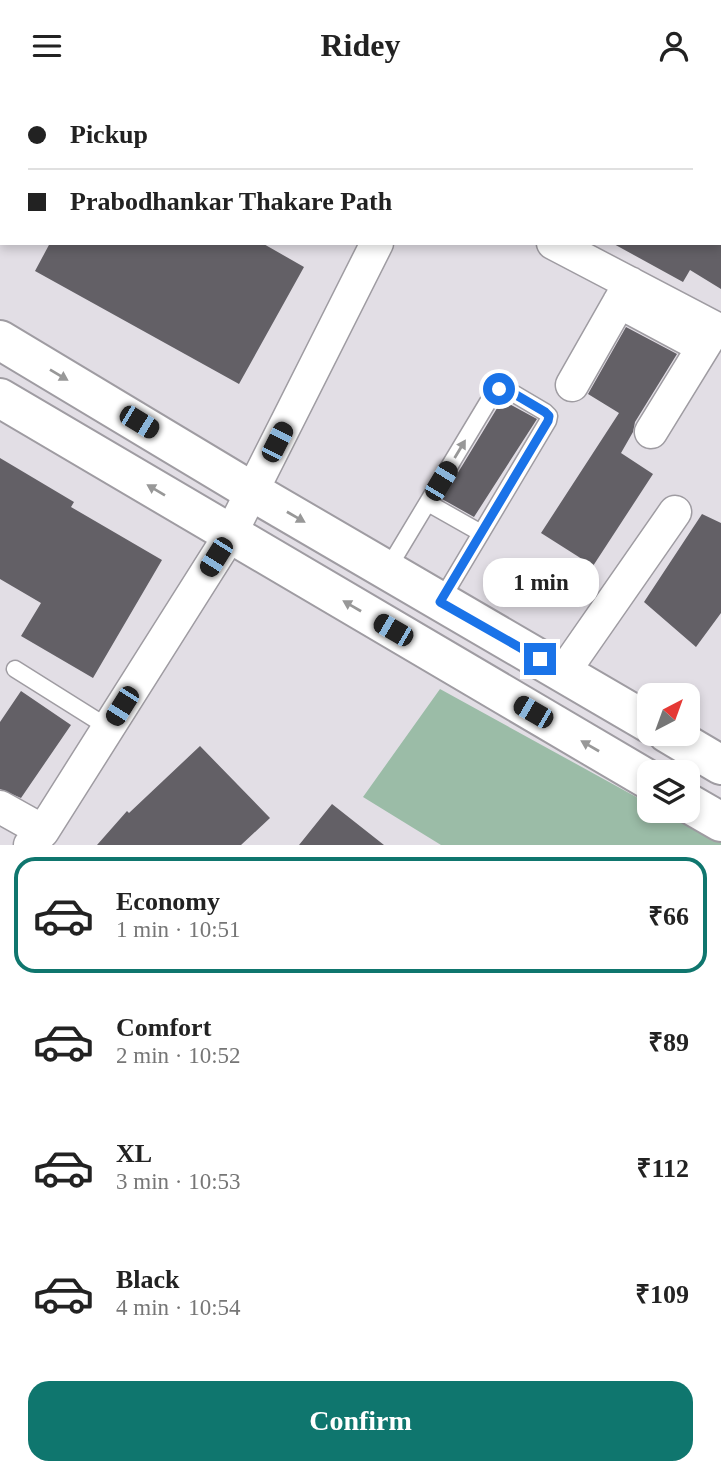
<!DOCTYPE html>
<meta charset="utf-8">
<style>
:root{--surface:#fff;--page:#f6f6f6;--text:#222;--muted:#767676;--line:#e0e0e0;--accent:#0f766e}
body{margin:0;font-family:"Times New Roman",serif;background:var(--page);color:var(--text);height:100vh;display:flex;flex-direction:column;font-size:26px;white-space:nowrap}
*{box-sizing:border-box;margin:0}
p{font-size:23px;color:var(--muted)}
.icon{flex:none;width:38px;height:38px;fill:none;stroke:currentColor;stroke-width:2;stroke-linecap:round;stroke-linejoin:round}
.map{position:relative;height:754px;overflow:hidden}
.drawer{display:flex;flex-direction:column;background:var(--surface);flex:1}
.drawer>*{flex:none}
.guide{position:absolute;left:0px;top:0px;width:721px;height:154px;box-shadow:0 4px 10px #0003;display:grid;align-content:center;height:154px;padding:0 28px;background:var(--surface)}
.needle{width:46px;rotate:41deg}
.fabs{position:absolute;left:637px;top:592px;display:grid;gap:14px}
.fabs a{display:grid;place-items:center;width:63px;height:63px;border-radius:14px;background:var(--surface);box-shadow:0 4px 10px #0003;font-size:35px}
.end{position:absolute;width:32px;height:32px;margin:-16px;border:9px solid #1a73e8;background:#fff;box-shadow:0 0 0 4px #fff}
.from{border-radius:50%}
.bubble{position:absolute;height:49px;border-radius:21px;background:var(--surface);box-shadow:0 4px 10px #0003;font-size:23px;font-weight:600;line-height:49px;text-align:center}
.car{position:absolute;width:21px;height:42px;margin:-21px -10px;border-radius:9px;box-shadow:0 0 5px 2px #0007;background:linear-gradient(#222 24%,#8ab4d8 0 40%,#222 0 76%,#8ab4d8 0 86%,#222 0)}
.guide b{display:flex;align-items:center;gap:24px;height:66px;font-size:26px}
.guide b+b{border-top:2px solid var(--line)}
.guide i{width:18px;height:18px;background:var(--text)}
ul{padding:12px 0 0;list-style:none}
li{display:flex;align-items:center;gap:21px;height:116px;margin:0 14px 10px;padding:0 14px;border:4px solid transparent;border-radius:21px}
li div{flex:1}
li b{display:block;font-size:26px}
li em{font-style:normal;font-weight:600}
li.selected{border-color:var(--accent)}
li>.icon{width:63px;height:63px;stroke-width:1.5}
.action{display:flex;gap:14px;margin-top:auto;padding:14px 28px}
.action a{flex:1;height:80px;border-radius:21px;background:var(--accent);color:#fff;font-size:28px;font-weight:600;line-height:80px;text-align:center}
header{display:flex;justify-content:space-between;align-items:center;height:91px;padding:0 28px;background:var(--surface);font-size:32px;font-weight:600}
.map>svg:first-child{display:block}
.green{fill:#9bbca7}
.building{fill:#636066}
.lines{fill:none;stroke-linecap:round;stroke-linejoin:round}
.service-casing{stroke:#9f9ca2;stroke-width:19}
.minor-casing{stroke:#9f9ca2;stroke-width:35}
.secondary-casing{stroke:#9f9ca2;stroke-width:42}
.service{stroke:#fff;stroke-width:16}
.minor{stroke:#fff;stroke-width:32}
.secondary{stroke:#fff;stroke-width:38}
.oneway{fill:#989898}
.route{stroke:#1a73e8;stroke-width:9}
</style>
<header><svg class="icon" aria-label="menu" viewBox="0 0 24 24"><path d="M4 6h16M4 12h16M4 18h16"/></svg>Ridey<svg class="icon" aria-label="person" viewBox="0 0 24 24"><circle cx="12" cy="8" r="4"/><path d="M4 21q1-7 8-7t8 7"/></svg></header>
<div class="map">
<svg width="721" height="754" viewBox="0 0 721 754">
<rect width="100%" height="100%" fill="#e2dee5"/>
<!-- green -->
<path class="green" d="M 440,598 L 649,713 L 649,719 L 661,719 L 721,752 L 721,754 L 441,754 L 363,706 Z"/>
<!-- building -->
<path class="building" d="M 50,152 L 262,152 L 304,176 L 239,293 L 35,180 Z
M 612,152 L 721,152 L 721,198 L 690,179 L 683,191 Z
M 626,236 L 677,263 L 635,331 L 633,341 L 621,362 L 653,383 L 593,475 L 541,442 L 619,322 L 588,303 Z
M 502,309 L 537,328 L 474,426 L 442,408 Z
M 0,367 L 74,411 L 71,416 L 162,469 L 93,587 L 21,545 L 41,512 L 0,488 Z
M 702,423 L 721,432 L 721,522 L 696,556 L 644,511 Z
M 21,600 L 71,634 L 21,707 L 0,698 L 0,631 Z
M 200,655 L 270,727 L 241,754 L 97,754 L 127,720 L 129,722 Z
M 332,713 L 384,754 L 299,754 Z"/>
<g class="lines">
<!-- service casing -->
<g class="service-casing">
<path id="service" d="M 428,412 L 481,442
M 387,479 L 494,301 L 499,298 L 506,298 L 545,321 L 549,325 L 548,330 L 440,511
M 15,578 L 109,637"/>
</g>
<!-- minor casing -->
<g class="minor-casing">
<path id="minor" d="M 399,0 L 403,2
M 454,2 L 455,0
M 553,152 L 721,240
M 619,211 L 703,256
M 572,294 L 630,192
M 651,341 L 715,237
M 563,582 L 675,421
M 0,716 L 43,740
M 30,754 L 43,740 L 230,444 L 377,152"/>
</g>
<!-- secondary casing -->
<g class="secondary-casing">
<path id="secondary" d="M 0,249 L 253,401 L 649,632
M 0,307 L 649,689
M 667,642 L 721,674
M 688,712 L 721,731"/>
</g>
<!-- service -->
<use href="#service" class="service"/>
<!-- minor -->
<use href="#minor" class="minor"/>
<!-- secondary -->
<use href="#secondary" class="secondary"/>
</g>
<!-- one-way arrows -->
<defs><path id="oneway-solid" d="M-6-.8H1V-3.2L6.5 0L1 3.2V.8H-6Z" transform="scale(1.75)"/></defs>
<g class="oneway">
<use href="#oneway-solid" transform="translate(59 284) rotate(31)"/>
<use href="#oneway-solid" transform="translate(460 358) rotate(-59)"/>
<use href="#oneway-solid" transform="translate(156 399) rotate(-149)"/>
<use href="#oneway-solid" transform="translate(296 426) rotate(30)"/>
<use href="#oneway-solid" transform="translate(352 515) rotate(-150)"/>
<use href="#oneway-solid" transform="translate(590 655) rotate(-150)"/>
</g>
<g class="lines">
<!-- route -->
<path class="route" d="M 499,298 L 506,298 L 545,321 L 549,325 L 548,330 L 440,511 L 540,568"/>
</g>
</svg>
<div class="fabs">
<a><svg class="needle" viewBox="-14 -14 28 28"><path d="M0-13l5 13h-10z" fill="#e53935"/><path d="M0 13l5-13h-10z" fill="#767676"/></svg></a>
<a><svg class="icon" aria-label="layers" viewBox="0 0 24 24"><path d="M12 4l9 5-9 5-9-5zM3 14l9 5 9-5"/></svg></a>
</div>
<i class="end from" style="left:499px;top:298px"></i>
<i class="end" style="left:540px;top:568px"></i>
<div class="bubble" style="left:483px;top:467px;width:116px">1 min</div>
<i class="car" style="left:139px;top:331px;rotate:121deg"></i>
<i class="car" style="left:277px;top:351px;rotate:27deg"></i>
<i class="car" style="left:441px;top:390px;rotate:31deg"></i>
<i class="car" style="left:216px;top:466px;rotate:212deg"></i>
<i class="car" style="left:393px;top:539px;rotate:300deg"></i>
<i class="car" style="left:122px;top:615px;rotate:212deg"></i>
<i class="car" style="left:533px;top:621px;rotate:300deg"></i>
<div class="guide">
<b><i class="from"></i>Pickup</b>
<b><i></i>Prabodhankar Thakare Path</b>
</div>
</div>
<section class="drawer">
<ul>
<li class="selected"><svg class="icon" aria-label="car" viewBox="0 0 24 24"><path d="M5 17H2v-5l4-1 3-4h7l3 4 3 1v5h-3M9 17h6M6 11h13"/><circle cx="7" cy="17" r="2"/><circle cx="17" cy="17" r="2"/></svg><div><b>Economy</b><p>1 min · 10:51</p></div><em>₹66</em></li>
<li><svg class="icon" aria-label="car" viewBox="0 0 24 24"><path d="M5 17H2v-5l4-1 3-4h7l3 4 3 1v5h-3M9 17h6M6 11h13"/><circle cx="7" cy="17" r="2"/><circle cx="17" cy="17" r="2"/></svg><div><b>Comfort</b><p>2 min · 10:52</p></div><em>₹89</em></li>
<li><svg class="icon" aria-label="car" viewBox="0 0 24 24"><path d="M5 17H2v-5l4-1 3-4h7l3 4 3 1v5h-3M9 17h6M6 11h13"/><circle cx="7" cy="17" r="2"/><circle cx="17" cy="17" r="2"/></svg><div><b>XL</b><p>3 min · 10:53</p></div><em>₹112</em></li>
<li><svg class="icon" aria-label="car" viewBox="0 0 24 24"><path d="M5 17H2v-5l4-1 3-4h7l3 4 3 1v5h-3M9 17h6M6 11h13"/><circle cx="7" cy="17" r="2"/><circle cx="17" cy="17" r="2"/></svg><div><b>Black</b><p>4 min · 10:54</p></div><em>₹109</em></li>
</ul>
<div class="action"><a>Confirm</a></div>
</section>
